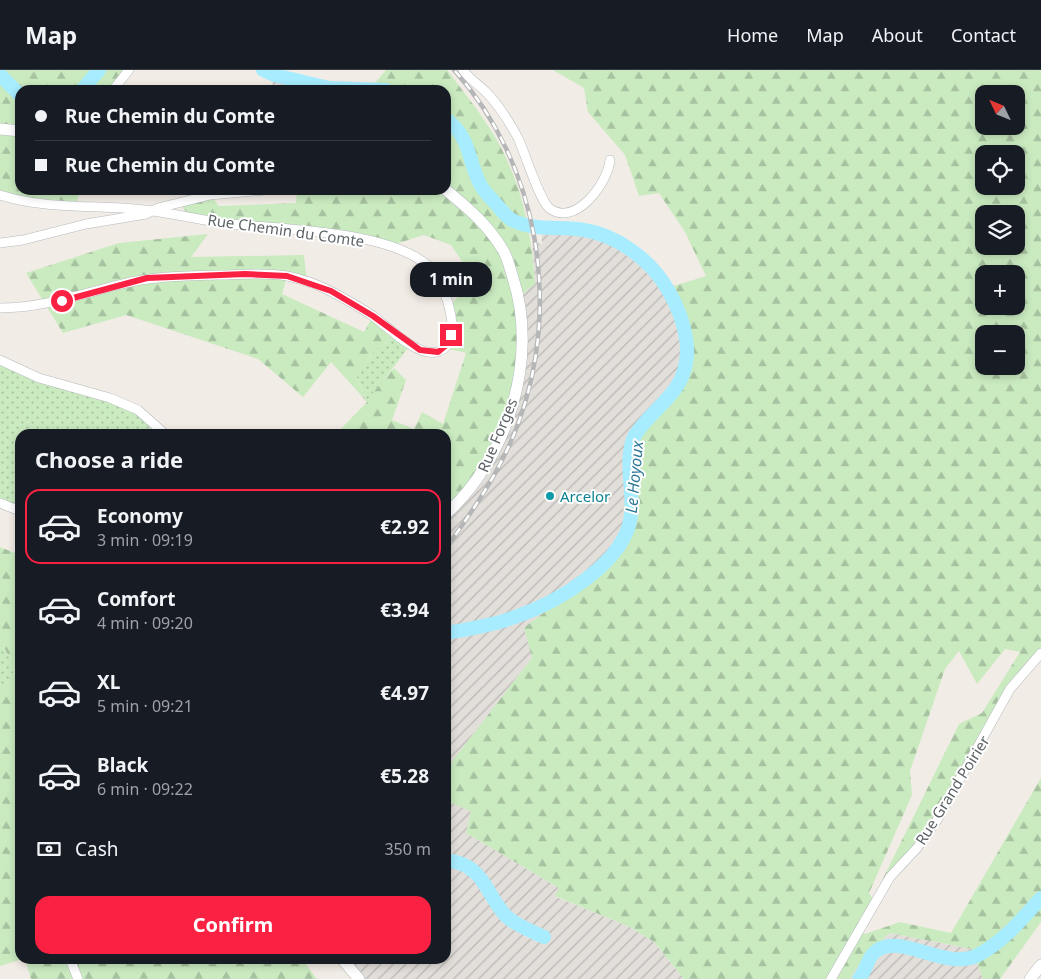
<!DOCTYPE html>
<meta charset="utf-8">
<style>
:root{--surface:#171b24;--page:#20242c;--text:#f1f3f6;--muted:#9ea1a6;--line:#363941;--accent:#fb2142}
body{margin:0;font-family:"Noto Sans",sans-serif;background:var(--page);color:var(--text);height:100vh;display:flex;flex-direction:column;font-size:19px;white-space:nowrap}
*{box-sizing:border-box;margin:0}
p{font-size:16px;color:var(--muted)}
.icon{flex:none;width:28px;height:28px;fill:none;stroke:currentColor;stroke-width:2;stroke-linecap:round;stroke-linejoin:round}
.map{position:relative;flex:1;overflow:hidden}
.side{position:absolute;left:15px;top:359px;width:436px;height:535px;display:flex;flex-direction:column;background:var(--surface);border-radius:15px;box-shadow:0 2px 8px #0003}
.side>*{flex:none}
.banner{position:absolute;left:15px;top:15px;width:436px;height:110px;border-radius:15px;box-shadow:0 2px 8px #0003;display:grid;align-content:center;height:110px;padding:0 20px;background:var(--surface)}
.needle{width:32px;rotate:313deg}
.controls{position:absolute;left:975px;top:15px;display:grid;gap:10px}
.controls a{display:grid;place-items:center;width:50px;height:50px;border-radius:10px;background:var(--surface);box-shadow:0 2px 8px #0003;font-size:25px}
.end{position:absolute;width:22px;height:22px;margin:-11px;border:6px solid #fb2142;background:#fff;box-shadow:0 0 0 2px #fff}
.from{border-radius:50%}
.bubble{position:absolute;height:35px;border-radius:15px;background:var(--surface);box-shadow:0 2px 8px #0003;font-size:16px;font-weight:700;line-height:35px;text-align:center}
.banner b{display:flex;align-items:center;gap:18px;height:48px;font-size:19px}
.banner b+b{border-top:1px solid var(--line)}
.banner i{width:12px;height:12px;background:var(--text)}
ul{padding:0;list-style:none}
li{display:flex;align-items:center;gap:15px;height:75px;margin:0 10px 8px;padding:0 10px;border:2px solid transparent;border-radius:15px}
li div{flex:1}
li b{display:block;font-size:19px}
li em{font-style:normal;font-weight:700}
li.on{border-color:var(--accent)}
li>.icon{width:45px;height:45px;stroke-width:1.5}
h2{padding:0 20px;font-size:22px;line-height:60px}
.pay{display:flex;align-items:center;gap:12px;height:55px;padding:0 20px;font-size:19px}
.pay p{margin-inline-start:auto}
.button{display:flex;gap:10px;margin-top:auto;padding:10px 20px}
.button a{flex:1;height:58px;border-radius:15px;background:var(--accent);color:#fff;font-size:20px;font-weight:700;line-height:58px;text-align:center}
header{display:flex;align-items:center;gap:30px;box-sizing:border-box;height:70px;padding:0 25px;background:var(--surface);border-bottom:1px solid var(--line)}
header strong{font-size:24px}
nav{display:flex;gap:28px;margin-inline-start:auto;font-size:18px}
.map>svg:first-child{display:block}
.industrial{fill:url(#industrial-furrows)}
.grass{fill:url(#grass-dots)}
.forest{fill:url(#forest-firs);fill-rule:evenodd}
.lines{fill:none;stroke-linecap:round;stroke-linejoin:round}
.river{stroke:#a7edff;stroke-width:14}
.minor-casing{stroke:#b6babd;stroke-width:10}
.secondary-casing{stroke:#b4bbbe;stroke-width:12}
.minor{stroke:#fff;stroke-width:9}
.secondary{stroke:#fff;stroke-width:11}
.rail-casing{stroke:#b5b6b7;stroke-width:4.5}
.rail{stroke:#fff;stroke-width:2.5;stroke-dasharray:8;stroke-linecap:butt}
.route{stroke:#fb2142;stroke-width:6}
.culture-dot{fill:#0f9aa8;stroke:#fff;stroke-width:2}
.labels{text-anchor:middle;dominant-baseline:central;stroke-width:4;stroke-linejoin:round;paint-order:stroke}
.street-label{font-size:15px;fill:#5d6467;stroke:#fff}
.culture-label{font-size:15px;fill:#0d838f;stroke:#fff;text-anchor:start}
.water-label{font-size:16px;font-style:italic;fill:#2f7997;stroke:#fff}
</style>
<header>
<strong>Map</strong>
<nav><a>Home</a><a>Map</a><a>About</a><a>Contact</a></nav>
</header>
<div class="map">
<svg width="1041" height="909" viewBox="0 0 1041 909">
<defs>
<pattern id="industrial-furrows" width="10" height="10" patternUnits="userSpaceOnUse" patternTransform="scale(1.25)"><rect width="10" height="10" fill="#e2deda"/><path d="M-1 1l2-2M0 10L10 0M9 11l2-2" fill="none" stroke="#bab8b5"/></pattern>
<pattern id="grass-dots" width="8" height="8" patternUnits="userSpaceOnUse" patternTransform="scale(1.25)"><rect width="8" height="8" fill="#caebc0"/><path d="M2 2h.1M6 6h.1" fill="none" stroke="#a7c2a0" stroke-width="1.8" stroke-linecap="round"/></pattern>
<pattern id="forest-firs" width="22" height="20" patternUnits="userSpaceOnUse" patternTransform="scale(1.25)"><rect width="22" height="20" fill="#caebc0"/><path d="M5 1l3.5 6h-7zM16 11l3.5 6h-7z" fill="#a7c2a0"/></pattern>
</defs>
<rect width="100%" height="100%" fill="#f1ece5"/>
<!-- industrial -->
<path class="industrial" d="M 274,5 L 329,18 L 329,20 L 276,20 L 272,13 Z
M 541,157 L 585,160 L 630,179 L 647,193 L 667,218 L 686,263 L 688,280 L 684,298 L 676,318 L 634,368 L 630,412 L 631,446 L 624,470 L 599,499 L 524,558 L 532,588 L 446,699 L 446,444 L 519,227 L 535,214 L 532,172 L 542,174 Z
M 446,729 L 471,741 L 466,763 L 559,818 L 556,827 L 630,857 L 654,872 L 684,909 L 359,909 L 342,889 L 446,889 Z
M 890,863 L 972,879 L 983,909 L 850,909 L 865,885 Z"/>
<!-- grass -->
<path class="grass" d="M 397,265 L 411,274 L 367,332 L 356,305 L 375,280 Z
M 0,290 L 138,340 L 165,364 L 20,364 L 20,441 L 0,433 Z
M 0,569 L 15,599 L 0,625 Z"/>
<!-- forest -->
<path class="forest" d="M 0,0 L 129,0 L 113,20 L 20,20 L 20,120 L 79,120 L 77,136 L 0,124 Z
M 386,0 L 447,0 L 451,5 C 470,31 493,58 506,88 C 525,128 532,170 535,214 L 519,227 L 524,263 L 499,367 L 446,444 L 446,364 L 336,364 L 367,332 L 331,292 L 303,327 L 258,289 L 126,245 L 63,263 L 26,203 L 119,173 L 208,164 L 191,187 L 304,185 L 307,212 L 287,206 L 282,224 L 364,262 L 373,246 L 397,265 L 375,280 L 356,305 L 366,331 L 394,298 L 406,310 L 392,350 L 414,359 L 422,342 L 443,354 L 466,283 L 444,278 L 450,272 L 449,236 L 464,221 L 464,194 L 451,175 L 424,165 L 389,176 L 191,148 L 179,133 L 210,125 L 219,136 L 296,133 L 297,120 L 446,120 L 446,104 L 449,104 L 446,101 L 446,20 L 329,18 L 370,19 Z
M 553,0 L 1041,0 L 1041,583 L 1027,599 L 958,716 L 890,807 L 859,862 L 865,864 L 900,852 L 951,863 L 1041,708 L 1041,852 L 1000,909 L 983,909 L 972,879 L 890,863 L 865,885 L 850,909 L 684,909 L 654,872 L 630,857 L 555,826 L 559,818 L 466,763 L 471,741 L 446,731 L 446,699 L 532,588 L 524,558 C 555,533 628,486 631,445 C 633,420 625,392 634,369 C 638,356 653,342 662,333 C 699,294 688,263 667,218 L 706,206 L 685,162 L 659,123 L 639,126 L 625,85 L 588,42 L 584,18 ZM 984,24 L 1016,24 L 1016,56 L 984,56 ZM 984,84 L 1016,84 L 1016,116 L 984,116 ZM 984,144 L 1016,144 L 1016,176 L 984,176 ZM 984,204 L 1016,204 L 1016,236 L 984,236 ZM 984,264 L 1016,264 L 1016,296 L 984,296 ZM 1005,579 L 1020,582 L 982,643 L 959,654 L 873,829 L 869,823 L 912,725 L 910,701 L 945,599 L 959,581 L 977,614 Z
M 0,477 L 20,485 L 20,889 L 23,889 L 0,896 L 0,625 L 15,599 L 0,569 Z
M 25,889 L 302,889 L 317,909 L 31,909 Z"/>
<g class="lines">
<!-- river -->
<path class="river" d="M 263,0 L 274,5 L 329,18 L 386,20
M 0,5 L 20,25
M 82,20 L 99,0
M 446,49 C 471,68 467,88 480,114 C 483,121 491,128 497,135 C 502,141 507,148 514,151 C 535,161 562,156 584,160 C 617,165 651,190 668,220 C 685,249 697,289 675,319 C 663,336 644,349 634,367 C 624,388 634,423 631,445 C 626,493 556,533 515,547 C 494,555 469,559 446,563
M 446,790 C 485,795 484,822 506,846 C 516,856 532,861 544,867
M 859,909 C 865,902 867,892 872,885 C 895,857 945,903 978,885 C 1003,872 1022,849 1041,828"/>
<!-- minor casing -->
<g class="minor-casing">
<path id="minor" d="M 463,0 C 468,8 478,14 485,21 C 497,33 510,53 518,68 C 525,83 539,129 549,138 C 575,158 608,113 610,90
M 113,20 L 129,0
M 0,125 C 44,139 89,135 134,139 C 164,141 194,149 223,153 C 277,160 399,159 434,202 C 446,218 466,274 437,282 C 417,287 388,257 373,246 C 361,238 347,230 334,223 C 321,216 302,209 287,206 C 264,202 240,205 217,205 C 185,206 154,206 122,214 C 81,224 43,238 0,238
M 0,173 L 23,170 L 86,154 L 146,144 L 158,138 L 210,125 L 265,120
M 0,290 L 39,308 L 110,328 L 138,340 L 165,364
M 0,433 L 20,441
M 70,889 L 78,909
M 831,909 L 890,807 L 917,778 L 937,750 L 1010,619 L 1041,583"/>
</g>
<!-- secondary casing -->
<g class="secondary-casing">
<path id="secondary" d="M 0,59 L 20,61
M 446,120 C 468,138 488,155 503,180 C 508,188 510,199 513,208 C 539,288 508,388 446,444
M 342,889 L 359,909
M 1030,909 L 1041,895"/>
</g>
<!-- minor -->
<use href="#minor" class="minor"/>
<!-- secondary -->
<use href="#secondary" class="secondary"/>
<!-- rail casing -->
<g class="rail-casing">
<path id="rail" d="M 446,478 C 474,439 501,400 518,354 C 562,236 539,94 454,0"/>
</g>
<!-- rail -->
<use href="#rail" class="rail"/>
</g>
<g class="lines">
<!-- route -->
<path class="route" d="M 62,231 L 147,208 L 245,204 L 287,206 L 331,221 L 373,246 L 420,280 L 438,282 L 450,272 L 451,265"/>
</g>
<!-- markers -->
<circle class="culture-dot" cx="550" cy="426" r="5"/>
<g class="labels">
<!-- street labels -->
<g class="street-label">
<text transform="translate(286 160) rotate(8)">Rue Chemin du Comte</text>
<text transform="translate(497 365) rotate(-67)">Rue Forges</text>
<text transform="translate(952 720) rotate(-58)">Rue Grand Poirier</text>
</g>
<!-- culture labels -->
<g class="culture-label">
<text x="560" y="426">Arcelor</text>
</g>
<!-- water labels -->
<g class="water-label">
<text transform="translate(634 407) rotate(-85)">Le Hoyoux</text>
</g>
</g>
</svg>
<div class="controls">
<a><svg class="needle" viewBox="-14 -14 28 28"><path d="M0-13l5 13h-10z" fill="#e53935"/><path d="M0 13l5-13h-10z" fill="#9ea1a6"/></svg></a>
<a><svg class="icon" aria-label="locate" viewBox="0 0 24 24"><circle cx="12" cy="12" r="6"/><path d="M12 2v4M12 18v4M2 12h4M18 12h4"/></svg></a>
<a><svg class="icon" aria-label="layers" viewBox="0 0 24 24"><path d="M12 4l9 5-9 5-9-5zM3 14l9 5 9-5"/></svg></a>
<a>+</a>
<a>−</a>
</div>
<i class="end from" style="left:62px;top:231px"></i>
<i class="end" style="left:451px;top:265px"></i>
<div class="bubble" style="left:410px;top:192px;width:82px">1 min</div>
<div class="banner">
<b><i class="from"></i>Rue Chemin du Comte</b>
<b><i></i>Rue Chemin du Comte</b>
</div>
<section class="side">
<h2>Choose a ride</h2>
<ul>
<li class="on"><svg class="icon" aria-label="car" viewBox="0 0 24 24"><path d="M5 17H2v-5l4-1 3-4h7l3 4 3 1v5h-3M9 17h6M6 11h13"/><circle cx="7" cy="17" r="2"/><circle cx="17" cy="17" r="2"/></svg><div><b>Economy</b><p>3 min · 09:19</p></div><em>€2.92</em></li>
<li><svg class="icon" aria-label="car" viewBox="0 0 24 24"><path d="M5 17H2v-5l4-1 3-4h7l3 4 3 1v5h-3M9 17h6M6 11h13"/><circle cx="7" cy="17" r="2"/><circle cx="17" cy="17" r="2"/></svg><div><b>Comfort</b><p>4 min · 09:20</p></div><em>€3.94</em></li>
<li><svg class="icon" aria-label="car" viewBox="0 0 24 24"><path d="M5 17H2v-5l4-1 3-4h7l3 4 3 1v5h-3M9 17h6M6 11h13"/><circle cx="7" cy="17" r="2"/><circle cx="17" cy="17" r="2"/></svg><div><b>XL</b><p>5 min · 09:21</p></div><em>€4.97</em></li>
<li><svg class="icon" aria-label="car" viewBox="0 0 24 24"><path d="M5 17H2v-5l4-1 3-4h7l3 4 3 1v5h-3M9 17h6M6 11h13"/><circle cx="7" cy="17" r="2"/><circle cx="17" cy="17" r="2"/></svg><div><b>Black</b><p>6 min · 09:22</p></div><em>€5.28</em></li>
</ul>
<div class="pay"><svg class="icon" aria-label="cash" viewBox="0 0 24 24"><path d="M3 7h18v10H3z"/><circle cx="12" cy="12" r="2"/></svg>Cash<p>350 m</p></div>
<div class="button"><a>Confirm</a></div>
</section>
</div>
